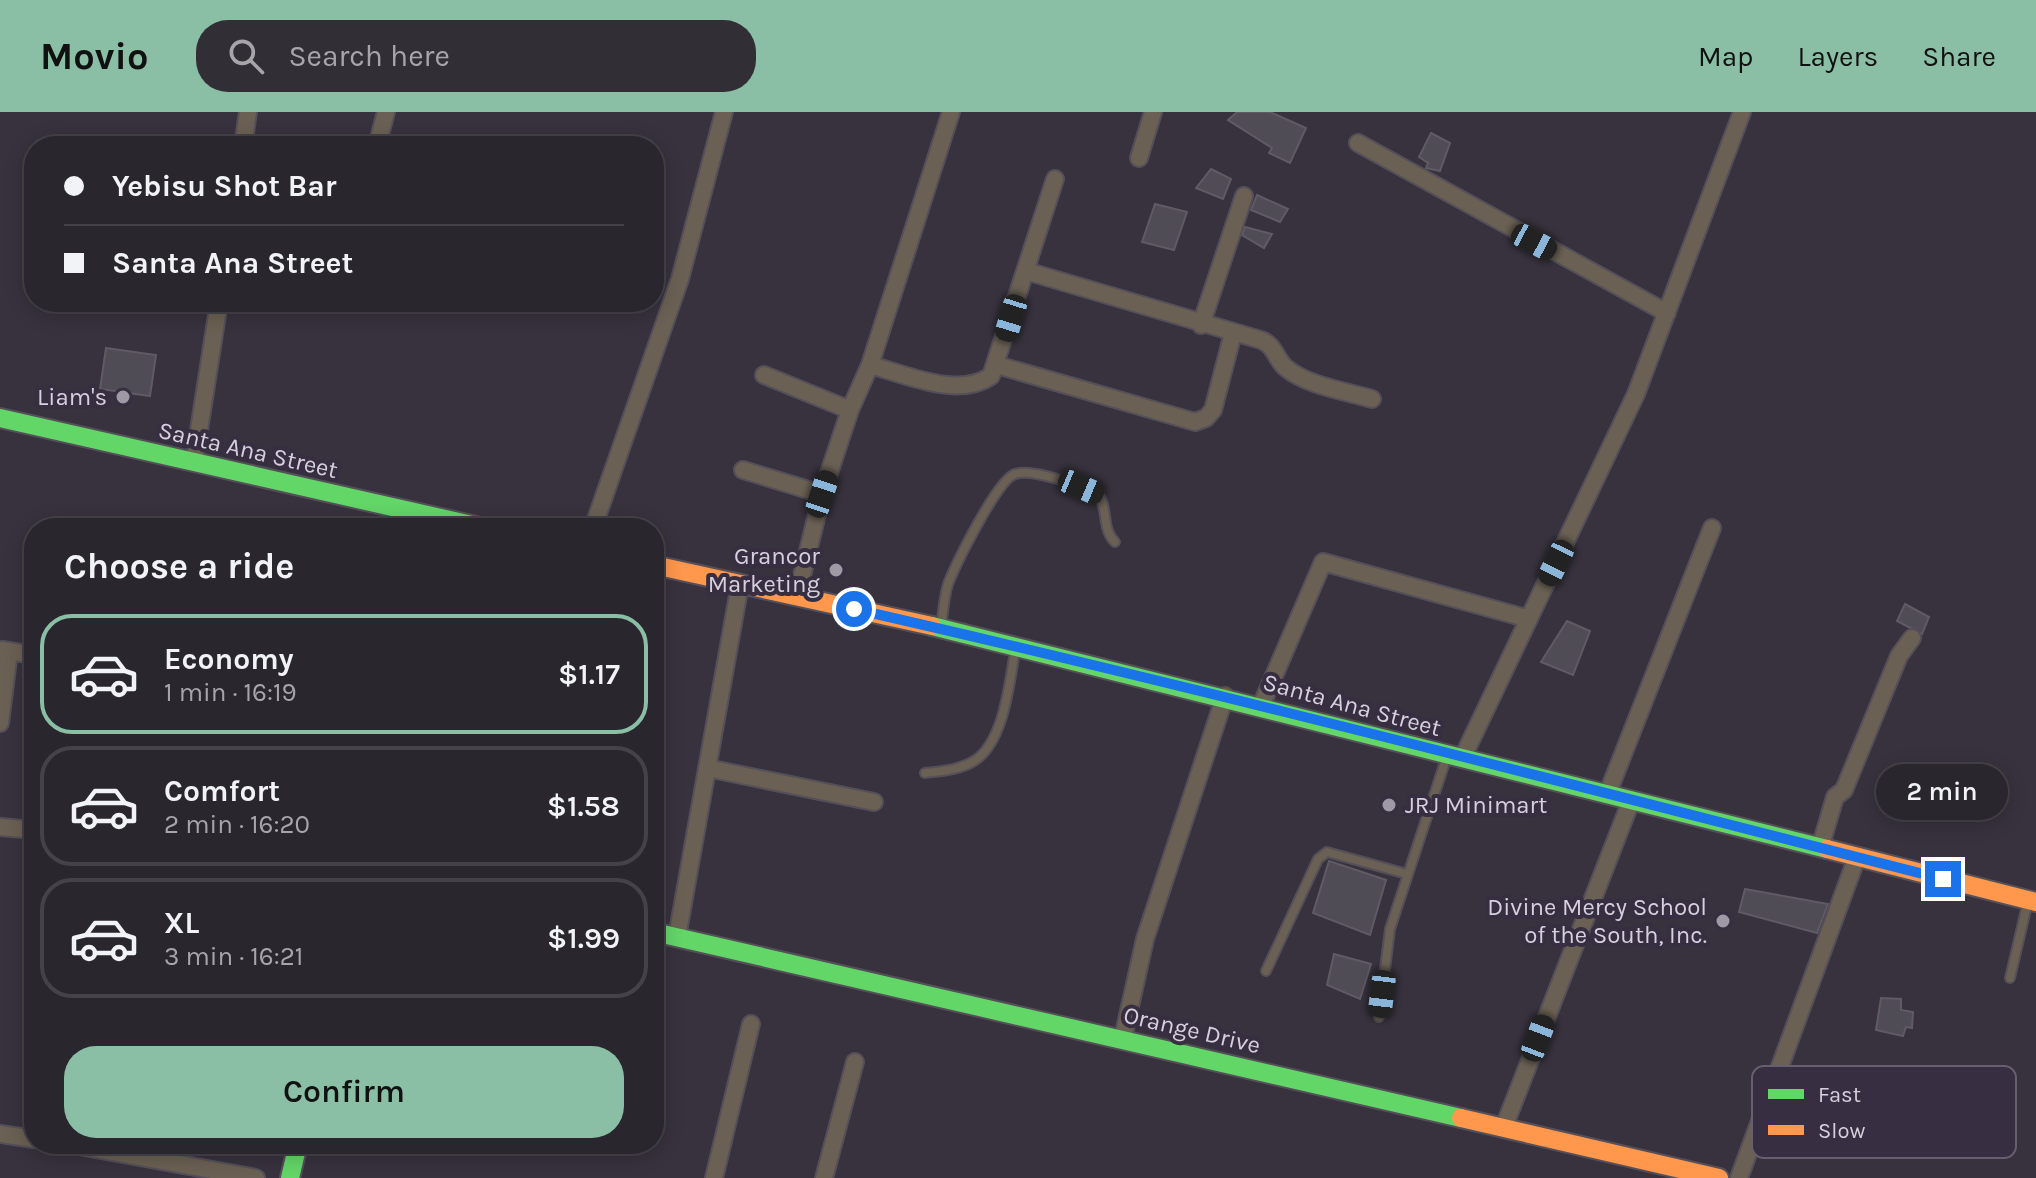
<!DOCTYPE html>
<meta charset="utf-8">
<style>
:root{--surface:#29262e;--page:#312e36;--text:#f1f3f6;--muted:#a5a5aa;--line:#45434a;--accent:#8abfa5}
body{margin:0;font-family:Karla,sans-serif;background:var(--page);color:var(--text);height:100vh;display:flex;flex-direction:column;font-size:30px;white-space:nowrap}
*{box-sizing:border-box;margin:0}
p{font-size:26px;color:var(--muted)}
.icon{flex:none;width:44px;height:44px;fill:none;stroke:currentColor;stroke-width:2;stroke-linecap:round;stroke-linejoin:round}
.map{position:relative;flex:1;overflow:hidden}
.sheet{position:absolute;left:24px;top:406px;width:640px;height:636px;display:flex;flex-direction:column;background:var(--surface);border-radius:32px;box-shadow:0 4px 20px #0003,0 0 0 2px var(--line)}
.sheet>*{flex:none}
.top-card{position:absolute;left:24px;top:24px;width:640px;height:176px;border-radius:32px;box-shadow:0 4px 20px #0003,0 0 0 2px var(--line);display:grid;align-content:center;height:176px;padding:0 40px;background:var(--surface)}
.end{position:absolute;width:36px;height:36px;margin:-18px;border:10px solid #1a73e8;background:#fff;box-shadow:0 0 0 4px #fff}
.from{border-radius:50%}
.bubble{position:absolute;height:56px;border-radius:28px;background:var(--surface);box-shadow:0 4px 20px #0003,0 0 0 2px var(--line);font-size:26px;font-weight:600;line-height:56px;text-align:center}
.car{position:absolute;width:24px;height:48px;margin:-24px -12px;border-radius:10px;box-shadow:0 0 6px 2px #0007;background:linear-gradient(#222 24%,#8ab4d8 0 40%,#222 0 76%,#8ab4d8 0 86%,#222 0)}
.top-card b{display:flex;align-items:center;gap:28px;height:76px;font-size:30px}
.top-card b+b{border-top:2px solid var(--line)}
.top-card i{width:20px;height:20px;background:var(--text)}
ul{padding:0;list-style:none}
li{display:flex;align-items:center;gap:24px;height:120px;margin:0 16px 12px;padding:0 24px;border:4px solid var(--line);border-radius:32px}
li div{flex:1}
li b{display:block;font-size:30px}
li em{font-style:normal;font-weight:600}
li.current{border-color:var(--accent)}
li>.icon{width:72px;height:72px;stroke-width:1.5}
h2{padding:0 40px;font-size:36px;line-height:96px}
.action{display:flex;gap:16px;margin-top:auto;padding:16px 40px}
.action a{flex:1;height:92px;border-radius:32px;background:var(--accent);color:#111;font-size:32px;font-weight:600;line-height:92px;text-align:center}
header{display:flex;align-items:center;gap:48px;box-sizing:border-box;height:112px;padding:0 40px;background:var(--accent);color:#111}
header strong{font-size:38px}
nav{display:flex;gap:44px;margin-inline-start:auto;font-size:28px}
.search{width:560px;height:72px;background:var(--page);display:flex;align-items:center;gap:20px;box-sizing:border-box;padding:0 28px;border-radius:32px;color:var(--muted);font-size:30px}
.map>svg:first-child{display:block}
.building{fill:#504c55;stroke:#5f5a64;stroke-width:2}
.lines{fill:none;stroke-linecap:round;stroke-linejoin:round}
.lane-casing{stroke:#544f59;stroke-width:12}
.street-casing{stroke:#544f59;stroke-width:20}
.fast-casing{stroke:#544f59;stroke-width:22}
.slow-casing{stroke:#544f59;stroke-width:22}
.lane{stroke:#6a6053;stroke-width:8}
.street{stroke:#6a6053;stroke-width:16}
.fast{stroke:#63d668;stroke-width:18}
.slow{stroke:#ff974d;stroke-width:18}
.route{stroke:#1a73e8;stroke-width:10}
.poi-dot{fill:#9e99a4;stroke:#372e41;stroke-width:3}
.labels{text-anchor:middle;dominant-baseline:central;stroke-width:8;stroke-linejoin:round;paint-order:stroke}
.poi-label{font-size:24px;fill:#d6d0dc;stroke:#372e41;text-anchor:end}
.street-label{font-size:24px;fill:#d6d0dc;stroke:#372e41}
.key{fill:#372e41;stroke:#675f70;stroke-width:2}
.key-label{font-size:22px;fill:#d6d0dc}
</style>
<header>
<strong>Movio</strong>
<div class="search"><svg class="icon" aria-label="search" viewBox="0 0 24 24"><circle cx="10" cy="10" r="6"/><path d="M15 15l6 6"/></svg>Search here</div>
<nav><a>Map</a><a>Layers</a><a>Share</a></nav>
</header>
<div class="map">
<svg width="2036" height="1066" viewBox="0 0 2036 1066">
<rect width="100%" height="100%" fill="#37323d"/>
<!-- building -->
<path class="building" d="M 1237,0 L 1270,0 L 1306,16 L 1290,51 L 1269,41 L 1272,36 L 1228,8 Z
M 1431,21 L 1450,31 L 1440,59 L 1426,56 L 1428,51 L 1419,45 Z
M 1211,57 L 1231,67 L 1223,87 L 1196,76 Z
M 1257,83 L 1288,97 L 1280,110 L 1251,98 Z
M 1155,92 L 1187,100 L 1174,138 L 1142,130 Z
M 1245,115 L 1272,122 L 1264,136 L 1242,123 Z
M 106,236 L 156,243 L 150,284 L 100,277 Z
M 1905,492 L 1929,505 L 1922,522 L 1897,509 Z
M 1567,509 L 1590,519 L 1573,563 L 1541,550 Z
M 1916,654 L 1948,662 L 1934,688 L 1911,680 Z
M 1329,749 L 1386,768 L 1370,823 L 1313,801 Z
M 1745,777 L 1828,792 L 1817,821 L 1739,800 Z
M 1334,842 L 1371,852 L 1360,887 L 1327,873 Z
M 1881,886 L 1901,887 L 1901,898 L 1913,900 L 1912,916 L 1906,915 L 1903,924 L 1876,918 Z"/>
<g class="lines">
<!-- lane casing -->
<g class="lane-casing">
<path id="lane" d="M 941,515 C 943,502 944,485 948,472 C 956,452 997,368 1015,362 C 1033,356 1080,374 1098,382 C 1109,398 1101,416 1115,430
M 925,661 C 942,659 959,658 974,649 C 1005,630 1010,566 1016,533
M 1266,859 L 1318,747 L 1327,740 L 1407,762
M 2010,866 L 2028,789
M 1379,905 L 1390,817 L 1447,644"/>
</g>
<!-- street casing -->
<g class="street-casing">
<path id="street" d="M 1358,31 L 1667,201
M 243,34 L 248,0
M 377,34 L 386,0
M 1139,46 L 1153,0
M 1026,159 L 1261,228 C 1275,233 1276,248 1286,256 C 1308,274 1345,279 1372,287
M 1201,213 L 1244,84
M 870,253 C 905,262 958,287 991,264 L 1055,67
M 997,253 L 1195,310 L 1206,306 L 1213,298 L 1233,221
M 764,263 L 850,298
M 194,350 L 219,190
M 743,358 L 822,382
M 593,416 L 680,167 L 724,0
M 797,484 L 822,382 L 850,298 L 870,253 L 951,0
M 2,538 L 34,543
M 1261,594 L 1323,450 L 1529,507
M 0,611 L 9,540
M 1462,647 L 1636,282 L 1742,0
M 707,656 L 874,690
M 1607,683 L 1712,416
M 0,715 L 34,718
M 1820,736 L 1835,685 L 1844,678 L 1899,544 L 1912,526
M 677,825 L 740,472
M 1123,926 L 1145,827 L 1225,584
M 1504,1015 L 1631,689
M 0,1022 L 34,1027
M 68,1032 L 256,1066
M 714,1066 L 751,912
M 824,1066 L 855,950
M 1739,1066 L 1857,745"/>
</g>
<!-- fast casing -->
<g class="fast-casing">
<path id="fast" d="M 0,306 L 485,416
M 932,514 L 1827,737
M 654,820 L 1461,1006
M 290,1066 L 298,1032"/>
</g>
<!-- slow casing -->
<g class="slow-casing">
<path id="slow" d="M 654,453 L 932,514
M 1827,737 L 2036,790
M 1461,1006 L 1719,1066"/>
</g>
<!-- lane -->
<use href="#lane" class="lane"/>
<!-- street -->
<use href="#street" class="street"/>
<!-- fast -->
<use href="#fast" class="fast"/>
<!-- slow -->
<use href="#slow" class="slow"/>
</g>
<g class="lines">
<!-- route -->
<path class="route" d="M 854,497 C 1219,580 1580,675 1943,767"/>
</g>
<!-- markers -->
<g class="poi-dot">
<circle cx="123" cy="285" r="8"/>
<circle cx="836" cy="458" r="8"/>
<circle cx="1389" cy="693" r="8"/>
<circle cx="1723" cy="809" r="8"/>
</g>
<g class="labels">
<!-- poi labels -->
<g class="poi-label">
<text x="107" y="285">Liam's</text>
<text x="820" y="444">Grancor<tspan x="820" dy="28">Marketing</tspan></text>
<text x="1405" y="693" text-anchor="start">JRJ Minimart</text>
<text x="1707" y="795">Divine Mercy School<tspan x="1707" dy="28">of the South, Inc.</tspan></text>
</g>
<!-- street labels -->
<g class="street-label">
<text transform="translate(248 338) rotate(13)">Santa Ana Street</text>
<text transform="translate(1352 593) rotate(15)">Santa Ana Street</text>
<text transform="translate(1192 918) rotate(13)">Orange Drive</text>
</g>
</g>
<!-- legend -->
<rect x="1752" y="954" width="264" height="92" rx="12" class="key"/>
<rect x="1768" y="977" width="36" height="10" fill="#63d668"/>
<rect x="1768" y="1013" width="36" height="10" fill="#ff974d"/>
<g class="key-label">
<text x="1818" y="990">Fast</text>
<text x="1818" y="1026">Slow</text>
</g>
</svg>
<i class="end from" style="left:854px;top:497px"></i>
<i class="end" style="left:1943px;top:767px"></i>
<div class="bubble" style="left:1876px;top:652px;width:132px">2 min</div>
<i class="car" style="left:1534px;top:130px;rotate:118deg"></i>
<i class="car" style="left:1011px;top:206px;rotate:197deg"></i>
<i class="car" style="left:1081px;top:375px;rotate:113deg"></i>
<i class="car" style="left:822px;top:382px;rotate:18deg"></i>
<i class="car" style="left:1556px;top:451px;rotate:206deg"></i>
<i class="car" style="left:1382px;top:882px;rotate:187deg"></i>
<i class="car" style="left:1538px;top:926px;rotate:21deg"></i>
<div class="top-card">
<b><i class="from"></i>Yebisu Shot Bar</b>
<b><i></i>Santa Ana Street</b>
</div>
<section class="sheet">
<h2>Choose a ride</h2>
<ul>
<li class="current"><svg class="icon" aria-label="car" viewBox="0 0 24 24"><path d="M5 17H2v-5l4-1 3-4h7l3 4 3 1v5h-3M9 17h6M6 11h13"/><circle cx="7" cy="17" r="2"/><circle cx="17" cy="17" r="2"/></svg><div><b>Economy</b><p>1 min · 16:19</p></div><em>$1.17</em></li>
<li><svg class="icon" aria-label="car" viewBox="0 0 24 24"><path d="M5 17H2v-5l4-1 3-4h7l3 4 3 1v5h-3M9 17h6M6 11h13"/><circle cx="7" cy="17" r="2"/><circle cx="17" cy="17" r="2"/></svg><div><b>Comfort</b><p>2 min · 16:20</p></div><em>$1.58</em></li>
<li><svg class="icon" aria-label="car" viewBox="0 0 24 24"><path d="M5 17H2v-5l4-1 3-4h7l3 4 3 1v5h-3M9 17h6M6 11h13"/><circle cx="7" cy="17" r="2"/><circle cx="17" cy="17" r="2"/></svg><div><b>XL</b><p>3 min · 16:21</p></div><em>$1.99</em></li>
</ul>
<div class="action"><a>Confirm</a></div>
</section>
</div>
